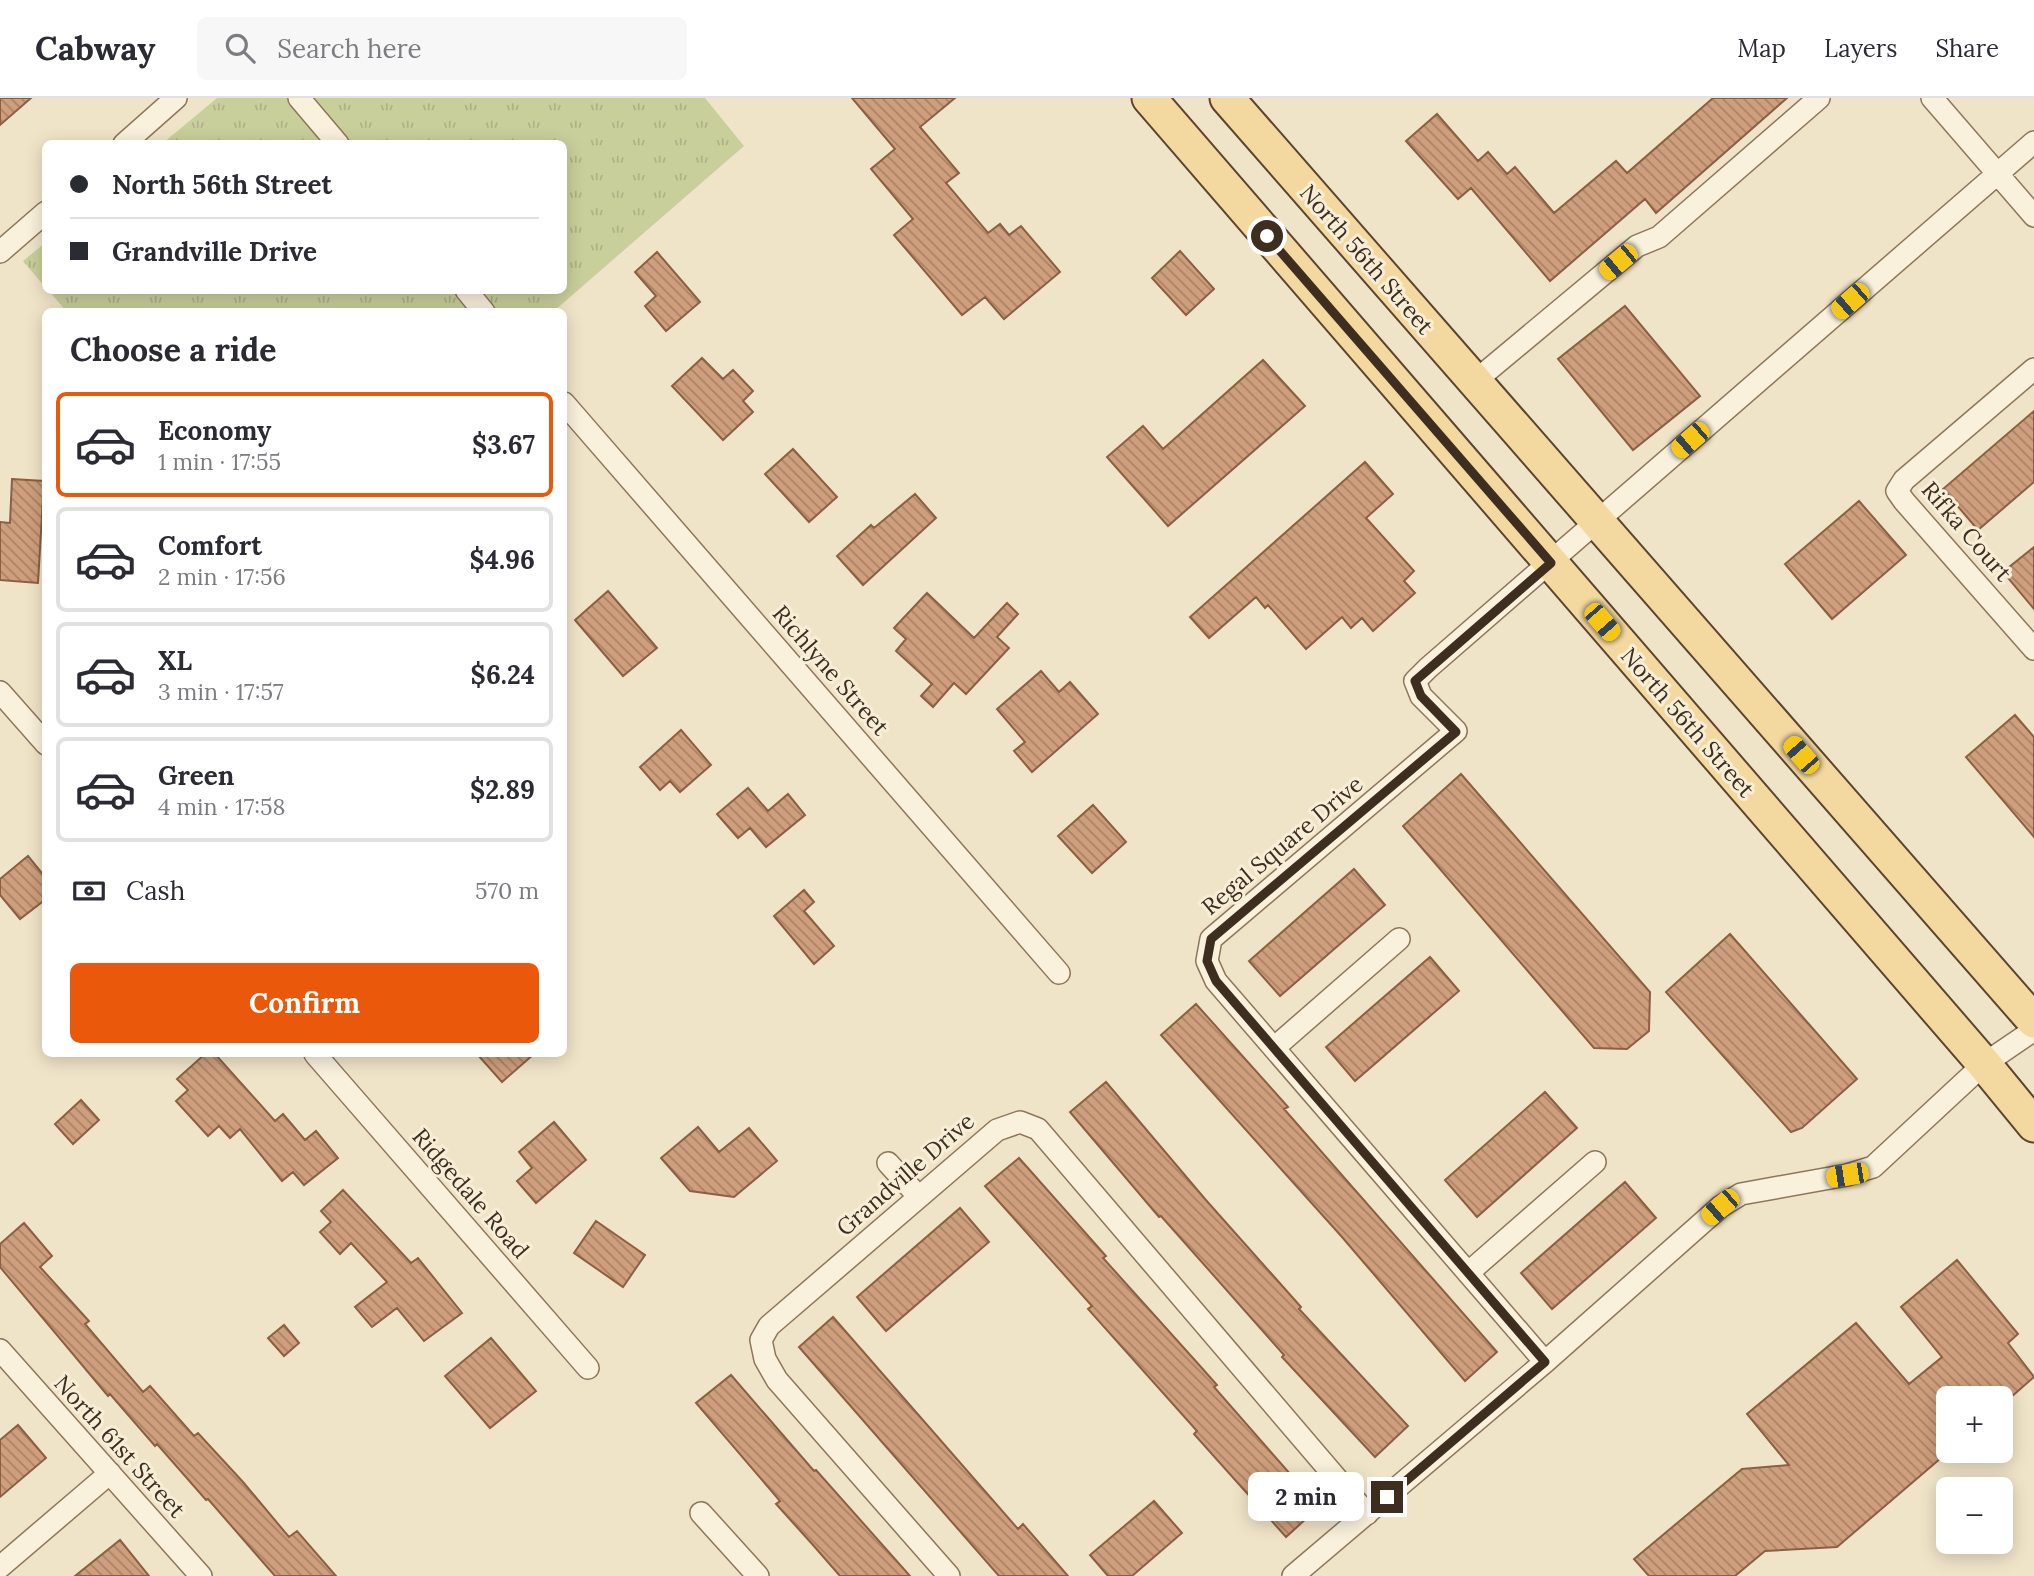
<!DOCTYPE html>
<meta charset="utf-8">
<style>
:root{--surface:#fff;--page:#f7f7f7;--text:#2b2b33;--muted:#7c7c81;--line:#e1e1e2;--accent:#ea580c}
body{margin:0;font-family:Lora,serif;background:var(--page);color:var(--text);height:100vh;display:flex;flex-direction:column;font-size:26px;white-space:nowrap}
*{box-sizing:border-box;margin:0}
p{font-size:23px;color:var(--muted)}
.icon{flex:none;width:38px;height:38px;fill:none;stroke:currentColor;stroke-width:2;stroke-linecap:round;stroke-linejoin:round}
.map{position:relative;flex:1;overflow:hidden}
.panel{position:absolute;left:42px;top:210px;width:525px;height:749px;display:flex;flex-direction:column;background:var(--surface);border-radius:10px;box-shadow:0 4px 18px #0003}
.panel>*{flex:none}
.top-card{position:absolute;left:42px;top:42px;width:525px;height:154px;border-radius:10px;box-shadow:0 4px 18px #0003;display:grid;align-content:center;height:154px;padding:0 28px;background:var(--surface)}
.fabs{position:absolute;left:1936px;top:1288px;display:grid;gap:14px}
.fabs a{display:grid;place-items:center;width:77px;height:77px;border-radius:10px;background:var(--surface);box-shadow:0 4px 18px #0003;font-size:35px}
.end{position:absolute;width:32px;height:32px;margin:-16px;border:9px solid #3d2e20;background:#fff;box-shadow:0 0 0 4px #fff}
.from{border-radius:50%}
.bubble{position:absolute;height:49px;border-radius:10px;background:var(--surface);box-shadow:0 4px 18px #0003;font-size:23px;font-weight:700;line-height:49px;text-align:center}
.car{position:absolute;width:21px;height:42px;margin:-21px -10px;border-radius:9px;box-shadow:0 0 5px 2px #0007;background:linear-gradient(#f5c518 24%,#345 0 40%,#f5c518 0 76%,#345 0 86%,#f5c518 0)}
.top-card b{display:flex;align-items:center;gap:24px;height:66px;font-size:26px}
.top-card b+b{border-top:2px solid var(--line)}
.top-card i{width:18px;height:18px;background:var(--text)}
ul{padding:0;list-style:none}
li{display:flex;align-items:center;gap:21px;height:105px;margin:0 14px 10px;padding:0 14px;border:4px solid var(--line);border-radius:10px}
li div{flex:1}
li b{display:block;font-size:26px}
li em{font-style:normal;font-weight:700}
li.selected{border-color:var(--accent)}
li>.icon{width:63px;height:63px;stroke-width:1.5}
h2{padding:0 28px;font-size:32px;line-height:84px}
.pay{display:flex;align-items:center;gap:18px;height:77px;padding:0 28px;font-size:26px}
.pay p{margin-inline-start:auto}
.button{display:flex;gap:14px;margin-top:auto;padding:14px 28px}
.button a{flex:1;height:80px;border-radius:10px;background:var(--accent);color:#fff;font-size:28px;font-weight:700;line-height:80px;text-align:center}
header{display:flex;align-items:center;gap:42px;box-sizing:border-box;height:98px;padding:0 35px;background:var(--surface);border-bottom:2px solid var(--line)}
header strong{font-size:33px}
nav{display:flex;gap:38px;margin-inline-start:auto;font-size:24px}
.search{width:490px;height:63px;background:var(--page);display:flex;align-items:center;gap:18px;box-sizing:border-box;padding:0 24px;border-radius:10px;color:var(--muted);font-size:26px}
.map>svg:first-child{display:block}
.park{fill:url(#park-tufts)}
.building{fill:url(#building-back-hatch);stroke:#8d5f41;stroke-width:2}
.lines{fill:none;stroke-linecap:round;stroke-linejoin:round}
.street-casing{stroke:#8d765c;stroke-width:24}
.primary-casing{stroke:#5b4430;stroke-width:37}
.street{stroke:#faf1dc;stroke-width:21}
.primary{stroke:#f3d9a0;stroke-width:33}
.route{stroke:#3d2e20;stroke-width:9}
.labels{text-anchor:middle;dominant-baseline:central;stroke-width:6;stroke-linejoin:round;paint-order:stroke}
.street-label{font-size:23px;fill:#3d2e20;stroke:#f7eed8}
</style>
<header>
<strong>Cabway</strong>
<div class="search"><svg class="icon" aria-label="search" viewBox="0 0 24 24"><circle cx="10" cy="10" r="6"/><path d="M15 15l6 6"/></svg>Search here</div>
<nav><a>Map</a><a>Layers</a><a>Share</a></nav>
</header>
<div class="map">
<svg width="2034" height="1478" viewBox="0 0 2034 1478">
<defs>
<pattern id="park-tufts" width="24" height="20" patternUnits="userSpaceOnUse" patternTransform="scale(1.75)"><rect width="24" height="20" fill="#c9cf9b"/><path d="M3 7l-1-3M5 7V3M7 7l1-3M15 17l-1-3M17 17v-4M19 17l1-3" fill="none" stroke="#aeb285"/></pattern>
<pattern id="building-back-hatch" width="6" height="6" patternUnits="userSpaceOnUse" patternTransform="scale(1.75)"><rect width="6" height="6" fill="#cf9f7d"/><path d="M-1 5l2 2M0 0l6 6M5-1l2 2" fill="none" stroke="#a98266"/></pattern>
</defs>
<rect width="100%" height="100%" fill="#f0e4c8"/>
<!-- park -->
<path class="park" d="M 217,0 L 705,0 L 744,48 L 554,213 L 67,214 L 49,193 L 564,192 L 564,46 L 163,45 Z
M 45,145 L 45,189 L 23,163 Z"/>
<!-- building -->
<path class="building" d="M 0,0 L 31,0 L 0,27 Z
M 852,0 L 955,0 L 920,29 L 959,75 L 946,85 L 988,135 L 1000,126 L 1009,137 L 1021,128 L 1060,174 L 1004,221 L 985,199 L 962,217 L 894,137 L 913,121 L 871,71 L 895,51 Z
M 1713,0 L 1787,0 L 1656,115 L 1645,101 L 1550,183 L 1471,90 L 1458,101 L 1406,43 L 1437,16 L 1478,63 L 1488,54 L 1507,76 L 1515,69 L 1554,115 L 1616,63 L 1627,75 Z
M 1180,153 L 1214,191 L 1186,217 L 1152,180 Z
M 657,154 L 700,204 L 666,233 L 645,208 L 656,198 L 635,174 Z
M 1625,208 L 1700,298 L 1633,352 L 1558,261 Z
M 702,260 L 723,281 L 733,272 L 753,293 L 743,303 L 753,314 L 723,342 L 672,288 Z
M 1263,262 L 1305,308 L 1168,428 L 1107,359 L 1143,328 L 1163,351 Z
M 2034,313 L 2034,384 L 1978,432 L 1943,391 Z
M 793,351 L 837,399 L 809,424 L 765,376 Z
M 1365,364 L 1393,396 L 1366,420 L 1414,473 L 1404,483 L 1415,495 L 1373,533 L 1362,520 L 1351,530 L 1342,519 L 1306,551 L 1268,507 L 1265,510 L 1256,499 L 1209,540 L 1190,519 Z
M 12,381 L 44,383 L 38,485 L 0,482 L 0,424 L 10,425 Z
M 915,396 L 936,420 L 863,487 L 837,458 L 871,427 L 874,430 Z
M 1859,403 L 1906,457 L 1832,521 L 1785,466 Z
M 2034,449 L 2034,511 L 2003,474 Z
M 608,493 L 657,550 L 623,578 L 575,522 Z
M 927,495 L 974,540 L 1007,505 L 1018,516 L 997,539 L 1009,550 L 966,596 L 954,585 L 933,609 L 921,598 L 932,586 L 896,553 L 906,541 L 894,530 Z
M 1041,573 L 1059,594 L 1070,584 L 1098,616 L 1032,674 L 1014,653 L 1025,644 L 997,611 Z
M 2015,617 L 2034,639 L 2034,739 L 1966,659 Z
M 681,632 L 711,667 L 680,694 L 670,683 L 660,692 L 640,669 Z
M 1461,676 L 1650,894 L 1649,933 L 1627,951 L 1594,950 L 1403,728 Z
M 748,690 L 768,713 L 788,696 L 805,717 L 766,749 L 750,730 L 738,740 L 717,716 Z
M 1093,707 L 1126,744 L 1092,775 L 1058,738 Z
M 28,758 L 46,780 L 46,801 L 20,821 L 0,797 L 0,781 Z
M 1354,771 L 1385,807 L 1280,898 L 1249,863 Z
M 804,792 L 814,804 L 804,813 L 834,848 L 814,866 L 774,818 Z
M 1730,836 L 1857,981 L 1802,1030 L 1791,1034 L 1666,894 Z
M 1430,859 L 1459,893 L 1355,983 L 1326,949 Z
M 1196,906 L 1288,1009 L 1284,1011 L 1497,1254 L 1465,1283 L 1342,1139 L 1161,937 Z
M 205,956 L 215,956 L 275,1023 L 283,1016 L 305,1042 L 316,1033 L 338,1060 L 304,1087 L 293,1074 L 282,1083 L 240,1031 L 230,1040 L 219,1028 L 208,1038 L 176,1003 L 188,992 L 177,981 Z
M 477,956 L 534,956 L 502,984 Z
M 1106,984 L 1205,1101 L 1301,1209 L 1299,1211 L 1408,1328 L 1375,1359 L 1282,1259 L 1284,1257 L 1161,1118 L 1159,1119 L 1070,1014 Z
M 1545,994 L 1577,1030 L 1477,1119 L 1445,1082 Z
M 81,1002 L 99,1022 L 73,1046 L 55,1026 Z
M 554,1024 L 586,1062 L 536,1105 L 517,1083 L 532,1070 L 519,1054 Z
M 698,1029 L 719,1054 L 749,1030 L 777,1063 L 734,1099 L 690,1093 L 661,1060 Z
M 1019,1060 L 1106,1158 L 1103,1160 L 1201,1269 L 1217,1287 L 1214,1289 L 1319,1409 L 1286,1439 L 1194,1336 L 1197,1333 L 1088,1211 L 1092,1208 L 985,1088 Z
M 1625,1084 L 1656,1120 L 1552,1211 L 1521,1175 Z
M 343,1092 L 411,1165 L 418,1160 L 462,1215 L 424,1243 L 397,1210 L 372,1229 L 355,1209 L 387,1184 L 351,1145 L 340,1156 L 320,1134 L 331,1124 L 321,1113 Z
M 960,1110 L 989,1144 L 886,1233 L 857,1199 Z
M 596,1123 L 645,1157 L 623,1189 L 574,1155 Z
M 24,1125 L 52,1158 L 40,1169 L 89,1223 L 85,1226 L 143,1294 L 150,1288 L 194,1338 L 198,1335 L 243,1384 L 289,1439 L 297,1433 L 336,1478 L 275,1478 L 208,1401 L 206,1402 L 157,1346 L 155,1348 L 110,1296 L 108,1298 L 0,1169 L 0,1146 Z
M 1957,1162 L 2018,1236 L 2008,1245 L 2034,1279 L 2010,1300 L 1948,1300 L 1948,1354 L 1837,1449 L 1765,1453 L 1735,1478 L 1649,1478 L 1634,1461 L 1742,1371 L 1789,1367 L 1747,1316 L 1856,1225 L 1909,1286 L 1942,1259 L 1901,1209 Z
M 833,1219 L 1018,1431 L 1023,1426 L 1068,1478 L 999,1478 L 799,1249 Z
M 284,1227 L 299,1245 L 284,1258 L 268,1240 Z
M 491,1240 L 536,1293 L 490,1330 L 445,1278 Z
M 731,1277 L 814,1373 L 816,1372 L 910,1478 L 840,1478 L 813,1447 L 776,1406 L 780,1403 L 696,1305 Z
M 18,1327 L 46,1360 L 0,1399 L 0,1342 Z
M 1154,1403 L 1182,1435 L 1132,1478 L 1108,1478 L 1090,1457 Z
M 120,1442 L 149,1478 L 75,1478 Z"/>
<g class="lines">
<!-- street casing -->
<g class="street-casing">
<path id="street" d="M 299,0 L 338,46
M 1932,0 L 2034,118
M 124,46 L 176,0
M 0,154 L 46,114
M 466,192 L 484,214
M 2034,271 L 1904,382 L 1897,393 L 1904,403 L 2034,551
M 1474,284 L 1637,148 L 1659,139 L 1819,0
M 564,305 L 1059,875
M 0,594 L 46,646
M 1274,950 L 1399,841
M 315,956 L 588,1270
M 888,1065 L 919,1099
M 1468,1175 L 1595,1064
M 0,1252 L 201,1478
M 1545,1264 L 1216,883 L 1207,863 L 1211,841 L 1456,633 L 1421,598 L 1415,583 L 1428,570 L 2034,44
M 701,1415 L 758,1478
M 0,1469 L 110,1375
M 949,1478 L 777,1282 L 765,1261 L 761,1242 L 769,1228 L 997,1032 L 1020,1024 L 1038,1031 L 1367,1416
M 1293,1478 L 1545,1264 L 1720,1109 L 1741,1096 L 1847,1077 L 1873,1069 L 1984,966 L 2034,932"/>
</g>
<!-- primary casing -->
<g class="primary-casing">
<path id="primary" d="M 1149,0 L 1984,966 L 2034,1027
M 1227,0 L 2034,923"/>
</g>
<!-- street -->
<use href="#street" class="street"/>
<!-- primary -->
<use href="#primary" class="primary"/>
</g>
<g class="lines">
<!-- route -->
<path class="route" d="M 1267,138 L 1551,465 L 1415,583 L 1421,598 L 1456,634 L 1211,841 L 1207,863 L 1216,883 L 1545,1264 L 1387,1399"/>
</g>
<g class="labels">
<!-- street labels -->
<g class="street-label">
<text transform="translate(1367 161) rotate(49)">North 56th Street</text>
<text transform="translate(1967 433) rotate(49)">Rifka Court</text>
<text transform="translate(831 572) rotate(49)">Richlyne Street</text>
<text transform="translate(1688 624) rotate(49)">North 56th Street</text>
<text transform="translate(1282 747) rotate(-40)">Regal Square Drive</text>
<text transform="translate(905 1076) rotate(-41)">Grandville Drive</text>
<text transform="translate(471 1095) rotate(49)">Ridgedale Road</text>
<text transform="translate(120 1348) rotate(48)">North 61st Street</text>
</g>
</g>
</svg>
<div class="fabs">
<a>+</a>
<a>−</a>
</div>
<i class="end from" style="left:1267px;top:138px"></i>
<i class="end" style="left:1387px;top:1399px"></i>
<div class="bubble" style="left:1248px;top:1374px;width:116px">2 min</div>
<i class="car" style="left:1618px;top:164px;rotate:230deg"></i>
<i class="car" style="left:1850px;top:203px;rotate:229deg"></i>
<i class="car" style="left:1690px;top:342px;rotate:229deg"></i>
<i class="car" style="left:1602px;top:524px;rotate:139deg"></i>
<i class="car" style="left:1801px;top:657px;rotate:319deg"></i>
<i class="car" style="left:1847px;top:1077px;rotate:261deg"></i>
<i class="car" style="left:1720px;top:1109px;rotate:229deg"></i>
<div class="top-card">
<b><i class="from"></i>North 56th Street</b>
<b><i></i>Grandville Drive</b>
</div>
<section class="panel">
<h2>Choose a ride</h2>
<ul>
<li class="selected"><svg class="icon" aria-label="car" viewBox="0 0 24 24"><path d="M5 17H2v-5l4-1 3-4h7l3 4 3 1v5h-3M9 17h6M6 11h13"/><circle cx="7" cy="17" r="2"/><circle cx="17" cy="17" r="2"/></svg><div><b>Economy</b><p>1 min · 17:55</p></div><em>$3.67</em></li>
<li><svg class="icon" aria-label="car" viewBox="0 0 24 24"><path d="M5 17H2v-5l4-1 3-4h7l3 4 3 1v5h-3M9 17h6M6 11h13"/><circle cx="7" cy="17" r="2"/><circle cx="17" cy="17" r="2"/></svg><div><b>Comfort</b><p>2 min · 17:56</p></div><em>$4.96</em></li>
<li><svg class="icon" aria-label="car" viewBox="0 0 24 24"><path d="M5 17H2v-5l4-1 3-4h7l3 4 3 1v5h-3M9 17h6M6 11h13"/><circle cx="7" cy="17" r="2"/><circle cx="17" cy="17" r="2"/></svg><div><b>XL</b><p>3 min · 17:57</p></div><em>$6.24</em></li>
<li><svg class="icon" aria-label="car" viewBox="0 0 24 24"><path d="M5 17H2v-5l4-1 3-4h7l3 4 3 1v5h-3M9 17h6M6 11h13"/><circle cx="7" cy="17" r="2"/><circle cx="17" cy="17" r="2"/></svg><div><b>Green</b><p>4 min · 17:58</p></div><em>$2.89</em></li>
</ul>
<div class="pay"><svg class="icon" aria-label="cash" viewBox="0 0 24 24"><path d="M3 7h18v10H3z"/><circle cx="12" cy="12" r="2"/></svg>Cash<p>570 m</p></div>
<div class="button"><a>Confirm</a></div>
</section>
</div>
